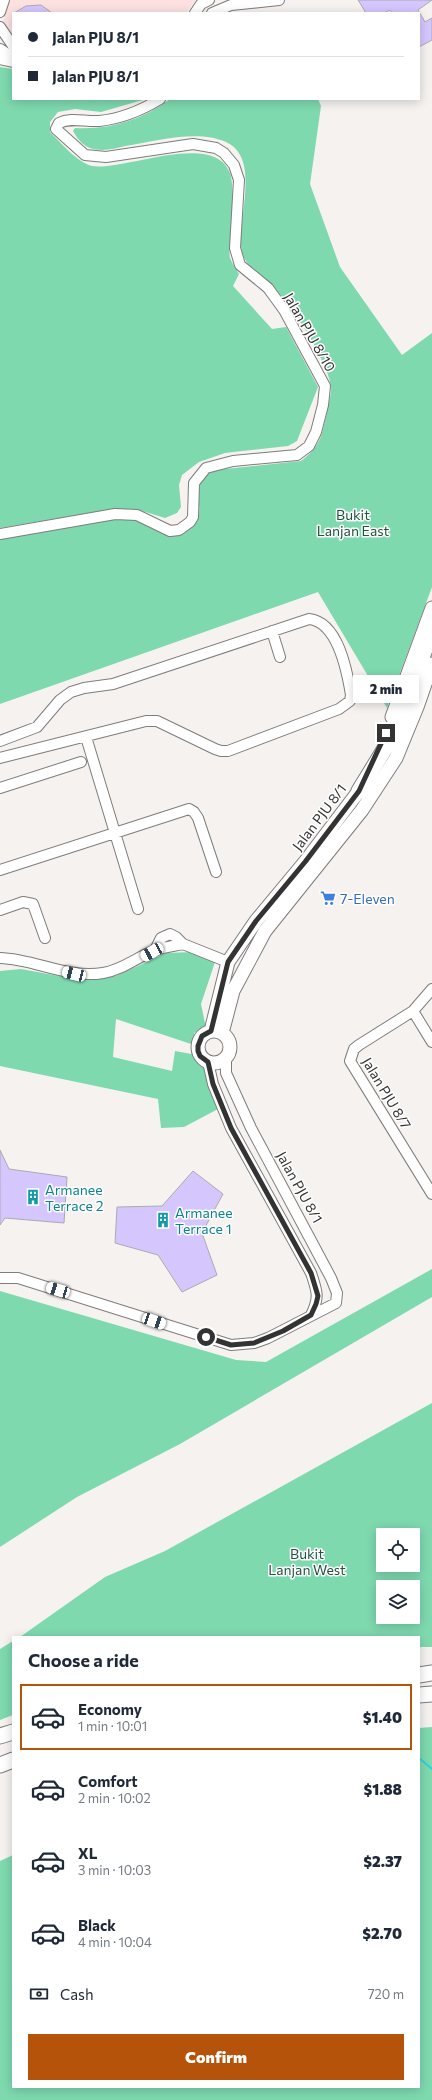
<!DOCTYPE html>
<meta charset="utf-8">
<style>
:root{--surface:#fff;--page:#f2f2f3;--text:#1f2937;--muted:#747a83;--line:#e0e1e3;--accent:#b45309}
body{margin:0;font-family:Commissioner,sans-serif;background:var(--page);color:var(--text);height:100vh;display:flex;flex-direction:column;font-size:15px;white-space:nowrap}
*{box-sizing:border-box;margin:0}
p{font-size:13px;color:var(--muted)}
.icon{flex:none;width:22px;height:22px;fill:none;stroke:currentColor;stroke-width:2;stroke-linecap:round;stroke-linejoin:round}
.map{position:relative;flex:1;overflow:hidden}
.sheet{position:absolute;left:12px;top:1636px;width:408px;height:452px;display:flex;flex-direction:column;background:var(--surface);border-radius:0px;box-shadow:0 2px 10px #0003}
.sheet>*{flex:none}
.guide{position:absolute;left:12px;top:12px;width:408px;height:88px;border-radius:0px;box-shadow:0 2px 10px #0003;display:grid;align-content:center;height:88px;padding:0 16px;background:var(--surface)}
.controls{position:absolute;left:376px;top:1528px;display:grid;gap:8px}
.controls a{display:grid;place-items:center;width:44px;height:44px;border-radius:0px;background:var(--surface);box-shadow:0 2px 10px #0003;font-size:20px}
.end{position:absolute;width:18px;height:18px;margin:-9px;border:5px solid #343333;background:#fff;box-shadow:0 0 0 2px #fff}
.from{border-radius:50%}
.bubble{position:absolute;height:28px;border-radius:0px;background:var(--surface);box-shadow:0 2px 10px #0003;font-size:13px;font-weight:800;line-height:28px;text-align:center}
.car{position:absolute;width:12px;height:24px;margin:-12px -6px;border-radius:5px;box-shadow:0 0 3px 1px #0007;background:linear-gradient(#fff 24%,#345 0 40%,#fff 0 76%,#345 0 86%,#fff 0)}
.guide b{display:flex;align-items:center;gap:14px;height:38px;font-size:15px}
.guide b+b{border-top:1px solid var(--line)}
.guide i{width:10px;height:10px;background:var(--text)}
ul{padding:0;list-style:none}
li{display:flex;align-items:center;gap:12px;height:66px;margin:0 8px 6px;padding:0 8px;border:2px solid transparent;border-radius:0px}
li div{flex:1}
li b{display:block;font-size:15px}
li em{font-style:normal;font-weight:800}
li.active{border-color:var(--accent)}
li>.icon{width:36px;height:36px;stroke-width:1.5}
h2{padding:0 16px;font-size:18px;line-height:48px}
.pay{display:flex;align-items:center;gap:10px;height:44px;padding:0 16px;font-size:15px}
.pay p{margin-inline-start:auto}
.button{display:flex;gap:8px;margin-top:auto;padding:8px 16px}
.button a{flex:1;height:46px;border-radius:0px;background:var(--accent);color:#fff;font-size:16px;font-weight:800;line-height:46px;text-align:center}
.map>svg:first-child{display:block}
.commercial{fill:#fce1e0}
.green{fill:#7ed9af;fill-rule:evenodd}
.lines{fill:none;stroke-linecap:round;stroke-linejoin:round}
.stream{stroke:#2dd0e1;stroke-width:2}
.building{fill:#d5c7fe;stroke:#ababae}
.minor-casing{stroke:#7f7c7b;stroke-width:12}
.major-casing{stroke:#7f7c7b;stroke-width:15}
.highway-casing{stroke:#7f7c7b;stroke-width:17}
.minor{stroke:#fff;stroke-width:10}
.major{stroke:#fff;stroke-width:13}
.highway{stroke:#fff;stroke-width:15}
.route{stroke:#343333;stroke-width:5}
.labels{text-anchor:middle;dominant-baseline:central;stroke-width:3;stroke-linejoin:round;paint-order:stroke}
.street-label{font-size:14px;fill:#343333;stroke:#fff}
.park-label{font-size:14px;fill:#23523e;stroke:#fff}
.shop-label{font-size:14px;fill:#366cbe;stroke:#fff;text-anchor:start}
.culture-label{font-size:14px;fill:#0d838f;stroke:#fff;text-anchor:start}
</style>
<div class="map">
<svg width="432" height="2100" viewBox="0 0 432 2100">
<rect width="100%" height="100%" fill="#f5f2f0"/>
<!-- commercial -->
<path class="commercial" d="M 10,0 L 196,0 L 185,13 L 13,13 L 13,41 L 3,28 L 5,12 Z"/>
<!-- green -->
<path class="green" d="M 0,67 L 13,69 L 13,99 L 146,99 L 101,112 L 75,109 L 58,112 L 50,122 L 50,132 C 60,142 78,163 92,166 C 124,171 214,130 230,173 C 235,187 231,227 230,243 C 230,247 229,254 230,258 C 232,263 236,269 239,274 L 233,286 L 272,329 L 286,327 L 318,387 L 297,441 L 288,446 L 225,453 L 199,462 L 182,475 L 179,485 L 181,507 L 177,513 L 165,518 L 139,510 L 107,510 L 0,528 Z
M 170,99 L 318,99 L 321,106 L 310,184 L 340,267 L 402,355 L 432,333 L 432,587 L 387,708 L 318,592 L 0,704 L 0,538 L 130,517 L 185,530 L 197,522 C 198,517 200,511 199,506 C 198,485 194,481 215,470 L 301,461 C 321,446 322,435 327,412 C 328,404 332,394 331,386 C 326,357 289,301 268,281 C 258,271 246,267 242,252 C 235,223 263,159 226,142 C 198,129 155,141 125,146 C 113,149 102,152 90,148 C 82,145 77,138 73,131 L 75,128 C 110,130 142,120 170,99 Z
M 194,952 L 215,962 L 201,1004 L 206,1028 L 194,1033 L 194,1045 L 116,1019 L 113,1057 L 172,1071 L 175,1051 L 197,1055 L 204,1065 L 218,1109 L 184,1127 L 161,1128 L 158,1099 L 0,1066 L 0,971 L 21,969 L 75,979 L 116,976 L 166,953 Z
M 432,1269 L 432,1297 L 180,1444 L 77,1497 L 0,1547 L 0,1291 L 236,1360 L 266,1362 Z
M 432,1403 L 432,1647 L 419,1647 L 419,1637 L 20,1637 L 105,1577 L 165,1551 ZM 383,1535 L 413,1535 L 413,1565 L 383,1565 ZM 383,1587 L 413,1587 L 413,1617 L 383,1617 Z
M 13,1641 L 13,1715 L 0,1720 L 0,1649 Z
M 432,1727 L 432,2100 L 0,2100 L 0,1861 L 13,1855 L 13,2087 L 419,2087 L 419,1728 Z"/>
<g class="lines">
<!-- stream -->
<path class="stream" d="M 419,1758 L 432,1769"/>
</g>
<!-- building -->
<path class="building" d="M 358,0 L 432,0 L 418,10 L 425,22 L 432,18 L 432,40 L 419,47 L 419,13 L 392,13 L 390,10 L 384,13 L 366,13 Z
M 41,5 L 52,13 L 14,13 L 26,6 Z
M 0,1150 L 9,1169 L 67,1177 L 64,1223 L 5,1218 L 0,1225 Z
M 193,1171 L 223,1194 L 202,1233 L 217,1275 L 182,1292 L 158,1255 L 115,1243 L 117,1207 L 162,1206 Z"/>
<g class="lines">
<!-- minor casing -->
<g class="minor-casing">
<path id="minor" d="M 0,12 L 4,0
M 195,13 L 201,4 L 209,0
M 212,13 L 231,5 L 279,0
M 0,27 L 13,46
M 0,49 L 6,53 L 13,55
M 0,59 L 13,62
M 0,534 L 115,514 L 137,515 L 170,531 L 179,530 L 190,522 L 193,517 L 194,483 L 206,468 L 233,461 L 297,455 L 309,446 L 316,432 L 323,405 L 325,386 L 284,310 L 268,288 L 240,265 L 235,248 L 239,180 L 234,165 L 224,153 L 216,148 L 193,144 L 106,157 L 85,155 L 56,129 L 59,123 C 71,117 85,122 99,121 C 119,119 142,110 160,99
M 272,631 L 280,657
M 86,737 L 138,909
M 0,741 L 37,727 L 60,700 L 71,692 L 84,688 L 113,684 L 309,619 C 338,622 347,670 351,695 L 350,701 L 339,709 L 228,751 L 221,751 L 215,749 L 157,721 L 146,721 L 0,758
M 0,788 L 81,762
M 0,870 L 189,809 L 194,812 L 198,818 L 216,872
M 0,910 L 23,902 L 33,904 L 45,938
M 155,950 L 161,938 L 170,934 L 176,937 L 183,944 L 228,962
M 0,958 C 35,959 68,979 103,973 C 123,970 138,956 156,950 C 165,947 174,946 183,944
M 432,989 L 413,1011 L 359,1045 L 354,1049 L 350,1061 L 432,1194
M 413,1011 L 432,1042
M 208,1062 L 213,1084 L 231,1128 L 311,1273 C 317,1291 320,1297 311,1315
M 0,1278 L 18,1278 L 231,1345 L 254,1343 L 268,1338 L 336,1303 L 337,1293 L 331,1278 L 251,1128 L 226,1073 L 226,1059"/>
</g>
<!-- major casing -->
<g class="major-casing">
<path id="major" d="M 392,717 L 432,608
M198 1047a16 16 0 1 1 32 0a16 16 0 1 1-32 0Z
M 211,1031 L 228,962 L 256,921 L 305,862 L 359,791 L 363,783
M 222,1033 L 233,991 L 265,931 L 362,810 L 396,758 L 417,707 L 432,664"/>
</g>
<!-- highway casing -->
<g class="highway-casing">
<path id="highway" d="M 359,791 L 389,742 L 406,702 L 432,630
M 419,1675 L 432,1673
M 419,1695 L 432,1694
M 0,1736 L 13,1732
M 0,1765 L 13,1760"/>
</g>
<!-- minor -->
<use href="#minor" class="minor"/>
<!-- major -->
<use href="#major" class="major"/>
<!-- highway -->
<use href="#highway" class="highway"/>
</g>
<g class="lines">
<!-- route -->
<path class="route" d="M 206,1337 L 231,1345 L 254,1343 L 283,1331 L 311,1315 L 316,1304 L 318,1296 L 311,1273 L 231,1128 L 213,1084 L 208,1062 L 200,1056 L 198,1051 L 198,1046 L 202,1036 L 211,1031 L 228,962 L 256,921 L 305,862 L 359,791 L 386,733"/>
</g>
<!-- icons -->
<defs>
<g id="supermarket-bare" transform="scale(1.2)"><path d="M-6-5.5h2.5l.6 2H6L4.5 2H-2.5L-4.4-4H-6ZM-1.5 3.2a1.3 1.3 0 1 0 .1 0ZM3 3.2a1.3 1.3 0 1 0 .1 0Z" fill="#3f7fe0" stroke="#fff" stroke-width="2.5" paint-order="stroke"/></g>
<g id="building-bare" transform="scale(1.2)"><path d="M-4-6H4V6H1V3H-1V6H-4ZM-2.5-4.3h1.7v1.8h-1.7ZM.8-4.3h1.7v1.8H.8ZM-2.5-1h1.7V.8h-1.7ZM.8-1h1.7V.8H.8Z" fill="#0f9aa8" stroke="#fff" stroke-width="2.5" paint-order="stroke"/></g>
</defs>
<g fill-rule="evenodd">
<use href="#supermarket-bare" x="328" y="898"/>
<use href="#building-bare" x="33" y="1197"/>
<use href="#building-bare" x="163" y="1220"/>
</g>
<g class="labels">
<!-- street labels -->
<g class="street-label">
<text transform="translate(310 332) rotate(60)">Jalan PJU 8/10</text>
<text transform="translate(319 817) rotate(-53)">Jalan PJU 8/1</text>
<text transform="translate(387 1093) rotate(59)">Jalan PJU 8/7</text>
<text transform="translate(300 1187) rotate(61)">Jalan PJU 8/1</text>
</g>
<!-- park labels -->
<g class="park-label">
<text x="353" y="514">Bukit<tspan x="353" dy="16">Lanjan East</tspan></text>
<text x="307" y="1553">Bukit<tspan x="307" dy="16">Lanjan West</tspan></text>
</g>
<!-- shop labels -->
<g class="shop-label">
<text x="340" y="898">7-Eleven</text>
</g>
<!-- culture labels -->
<g class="culture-label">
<text x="45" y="1189">Armanee<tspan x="45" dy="16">Terrace 2</tspan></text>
<text x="175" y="1212">Armanee<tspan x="175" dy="16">Terrace 1</tspan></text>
</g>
</g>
</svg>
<div class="controls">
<a><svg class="icon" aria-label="locate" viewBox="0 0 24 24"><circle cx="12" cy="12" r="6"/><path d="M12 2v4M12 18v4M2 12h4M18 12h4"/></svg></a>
<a><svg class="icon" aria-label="layers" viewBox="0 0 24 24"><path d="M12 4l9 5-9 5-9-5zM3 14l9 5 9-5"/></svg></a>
</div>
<i class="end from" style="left:206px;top:1337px"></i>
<i class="end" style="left:386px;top:733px"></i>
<div class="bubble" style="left:353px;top:675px;width:66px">2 min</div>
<i class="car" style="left:152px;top:952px;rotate:241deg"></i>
<i class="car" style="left:74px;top:974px;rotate:284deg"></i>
<i class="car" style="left:58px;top:1290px;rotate:287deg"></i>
<i class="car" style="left:154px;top:1321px;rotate:109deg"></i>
<div class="guide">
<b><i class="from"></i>Jalan PJU 8/1</b>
<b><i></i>Jalan PJU 8/1</b>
</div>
<section class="sheet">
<h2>Choose a ride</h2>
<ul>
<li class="active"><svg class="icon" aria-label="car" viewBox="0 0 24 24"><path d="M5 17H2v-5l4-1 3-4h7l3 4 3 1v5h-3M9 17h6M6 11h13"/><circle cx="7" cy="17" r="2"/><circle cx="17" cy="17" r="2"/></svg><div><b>Economy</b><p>1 min · 10:01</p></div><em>$1.40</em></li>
<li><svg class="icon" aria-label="car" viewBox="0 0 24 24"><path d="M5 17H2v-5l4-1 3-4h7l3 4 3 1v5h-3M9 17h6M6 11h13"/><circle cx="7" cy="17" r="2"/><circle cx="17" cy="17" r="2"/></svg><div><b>Comfort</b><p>2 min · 10:02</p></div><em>$1.88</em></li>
<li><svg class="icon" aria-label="car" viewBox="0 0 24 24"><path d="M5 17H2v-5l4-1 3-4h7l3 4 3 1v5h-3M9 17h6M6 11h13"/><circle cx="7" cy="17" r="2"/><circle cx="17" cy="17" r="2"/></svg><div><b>XL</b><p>3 min · 10:03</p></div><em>$2.37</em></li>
<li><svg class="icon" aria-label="car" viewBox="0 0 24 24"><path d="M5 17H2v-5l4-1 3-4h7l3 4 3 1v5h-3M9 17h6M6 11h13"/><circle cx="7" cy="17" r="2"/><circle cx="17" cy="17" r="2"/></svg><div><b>Black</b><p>4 min · 10:04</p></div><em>$2.70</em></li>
</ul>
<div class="pay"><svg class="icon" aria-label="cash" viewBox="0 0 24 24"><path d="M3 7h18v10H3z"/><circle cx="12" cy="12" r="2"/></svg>Cash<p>720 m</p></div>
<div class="button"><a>Confirm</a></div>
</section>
</div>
